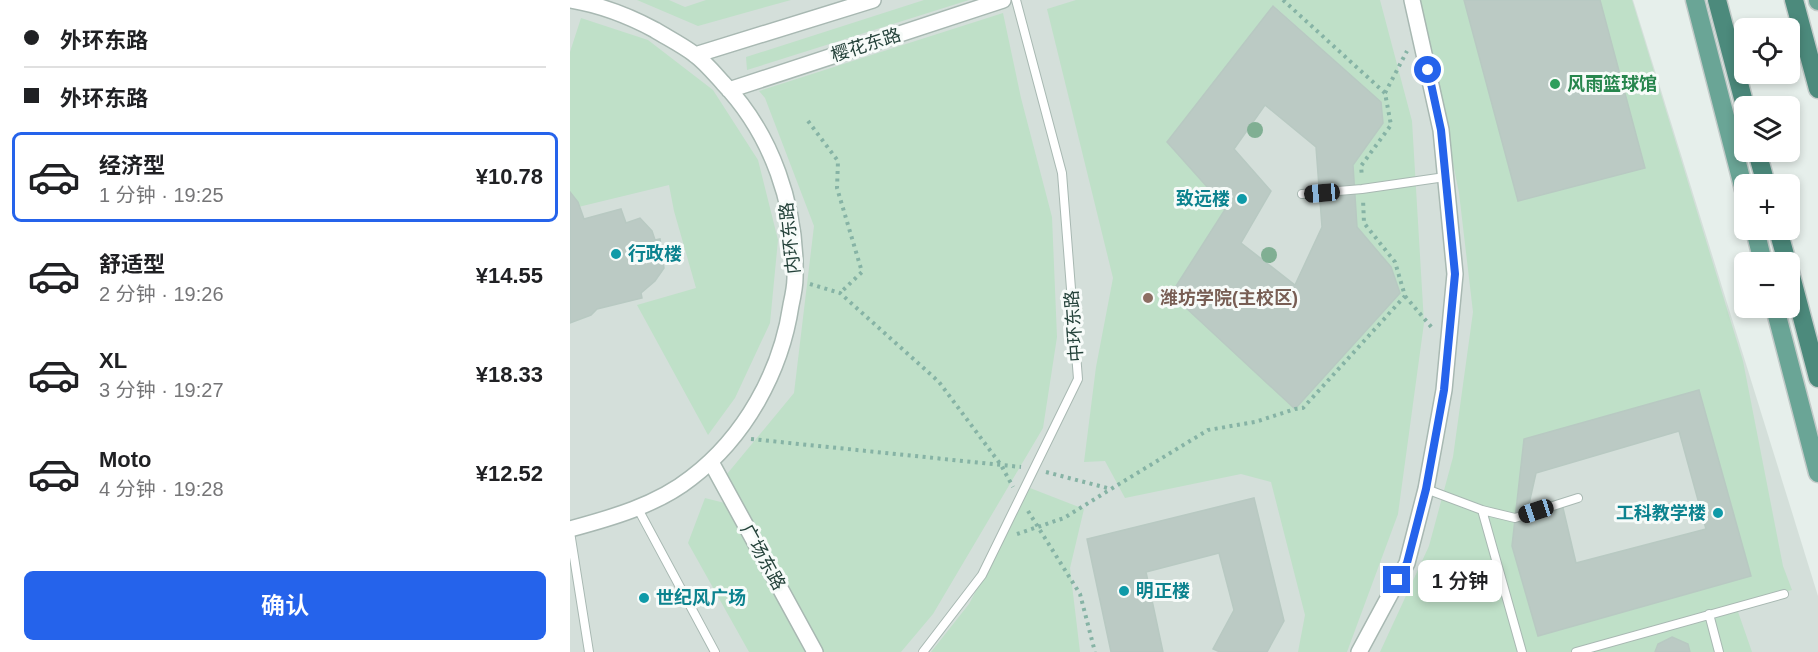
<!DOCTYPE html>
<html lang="zh">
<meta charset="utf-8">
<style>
:root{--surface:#fff;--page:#f6f6f6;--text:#202124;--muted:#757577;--line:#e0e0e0;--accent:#2563eb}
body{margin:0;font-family:Arial,"Noto Sans SC",sans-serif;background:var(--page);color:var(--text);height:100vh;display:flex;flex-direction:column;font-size:22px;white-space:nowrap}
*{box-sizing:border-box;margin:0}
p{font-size:20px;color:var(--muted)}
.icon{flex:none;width:33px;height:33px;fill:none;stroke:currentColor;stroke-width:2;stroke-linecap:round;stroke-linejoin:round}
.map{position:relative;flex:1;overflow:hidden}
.panel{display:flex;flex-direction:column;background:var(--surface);width:570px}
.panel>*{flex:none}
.guide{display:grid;align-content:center;height:132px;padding:0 24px;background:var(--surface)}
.tools{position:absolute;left:1164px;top:18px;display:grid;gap:12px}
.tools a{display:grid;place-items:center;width:66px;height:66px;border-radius:9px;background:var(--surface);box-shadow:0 3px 9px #0003;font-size:30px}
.end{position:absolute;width:27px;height:27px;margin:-14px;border:8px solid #2563eb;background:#fff;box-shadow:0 0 0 3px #fff}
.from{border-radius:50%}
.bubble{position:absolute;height:42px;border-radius:9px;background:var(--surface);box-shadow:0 3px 9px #0003;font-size:20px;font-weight:600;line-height:42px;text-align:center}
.car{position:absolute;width:18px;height:36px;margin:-18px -9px;border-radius:8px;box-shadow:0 0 4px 2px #0007;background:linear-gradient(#222 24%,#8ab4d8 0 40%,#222 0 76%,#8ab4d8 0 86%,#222 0)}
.guide b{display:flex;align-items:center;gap:21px;height:57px;font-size:22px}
.guide b+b{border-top:2px solid var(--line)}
.guide i{width:15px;height:15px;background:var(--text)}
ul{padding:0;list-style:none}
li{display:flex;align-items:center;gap:18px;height:90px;margin:0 12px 9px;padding:0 12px;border:3px solid transparent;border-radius:9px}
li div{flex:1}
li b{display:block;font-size:22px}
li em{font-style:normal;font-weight:600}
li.on{border-color:var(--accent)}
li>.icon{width:54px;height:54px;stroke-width:1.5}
.cta{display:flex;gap:12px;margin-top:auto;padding:12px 24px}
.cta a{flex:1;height:69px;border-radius:9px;background:var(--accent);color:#fff;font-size:24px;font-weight:600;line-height:69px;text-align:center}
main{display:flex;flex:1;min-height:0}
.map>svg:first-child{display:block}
.built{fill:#d4dfda}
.green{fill:#bfe0c8;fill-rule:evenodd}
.building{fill:#bbcac4;stroke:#b8c9c2;stroke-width:1.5;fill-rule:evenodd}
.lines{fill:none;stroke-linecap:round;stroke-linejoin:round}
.service-casing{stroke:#a8b8b2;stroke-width:10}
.minor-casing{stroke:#a8b8b2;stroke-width:18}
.primary-casing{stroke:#c2cac8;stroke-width:21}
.trunk-casing{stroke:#c2cac8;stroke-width:21}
.path{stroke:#86b3a5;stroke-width:4;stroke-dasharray:3 4.5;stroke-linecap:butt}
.service{stroke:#fff;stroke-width:8}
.minor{stroke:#fff;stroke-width:15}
.primary{stroke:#6aa596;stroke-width:18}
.trunk{stroke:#4c8a7c;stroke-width:18}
.tree{fill:#80af93}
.route{stroke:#2563eb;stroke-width:8}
.leisure-dot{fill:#2e9e5b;stroke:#f7fbf9;stroke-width:2}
.culture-dot{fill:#0f9aa8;stroke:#f7fbf9;stroke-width:2}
.education-dot{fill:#8d6e63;stroke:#f7fbf9;stroke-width:2}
.labels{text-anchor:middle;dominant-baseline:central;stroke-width:6;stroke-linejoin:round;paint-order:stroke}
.street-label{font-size:18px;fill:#24423a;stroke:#f7fbf9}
.leisure-label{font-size:18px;font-weight:bold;fill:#27864d;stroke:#f7fbf9;text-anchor:start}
.culture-label{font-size:18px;font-weight:bold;fill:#0d838f;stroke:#f7fbf9;text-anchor:start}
.education-label{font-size:18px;font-weight:bold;fill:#785e54;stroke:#f7fbf9;text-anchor:start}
</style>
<main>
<section class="panel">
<div class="guide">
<b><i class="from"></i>外环东路</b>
<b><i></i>外环东路</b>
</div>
<ul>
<li class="on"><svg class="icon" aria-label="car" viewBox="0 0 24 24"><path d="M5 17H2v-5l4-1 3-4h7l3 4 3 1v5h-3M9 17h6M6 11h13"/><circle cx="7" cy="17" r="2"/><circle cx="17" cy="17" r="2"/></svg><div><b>经济型</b><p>1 分钟 · 19:25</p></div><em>¥10.78</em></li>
<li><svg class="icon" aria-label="car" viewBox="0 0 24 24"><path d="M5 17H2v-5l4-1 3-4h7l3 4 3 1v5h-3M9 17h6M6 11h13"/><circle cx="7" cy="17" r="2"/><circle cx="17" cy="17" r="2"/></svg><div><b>舒适型</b><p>2 分钟 · 19:26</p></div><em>¥14.55</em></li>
<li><svg class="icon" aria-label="car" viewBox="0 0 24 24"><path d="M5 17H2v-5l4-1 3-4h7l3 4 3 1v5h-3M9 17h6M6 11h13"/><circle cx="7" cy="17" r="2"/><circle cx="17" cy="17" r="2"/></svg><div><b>XL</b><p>3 分钟 · 19:27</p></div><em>¥18.33</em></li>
<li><svg class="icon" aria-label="car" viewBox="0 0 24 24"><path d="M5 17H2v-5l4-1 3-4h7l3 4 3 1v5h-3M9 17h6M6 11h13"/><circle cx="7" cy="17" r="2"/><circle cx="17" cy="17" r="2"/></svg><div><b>Moto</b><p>4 分钟 · 19:28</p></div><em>¥12.52</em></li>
</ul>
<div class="cta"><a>确认</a></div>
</section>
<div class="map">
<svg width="1248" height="652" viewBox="0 0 1248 652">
<rect width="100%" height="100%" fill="#e6efeb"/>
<!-- built -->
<path class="built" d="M 0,0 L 1063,0 L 1248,596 L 1248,652 L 0,652 Z"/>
<!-- green -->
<path class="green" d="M 67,0 L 99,0 L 115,7 L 136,0 L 221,0 L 128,26 Z
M 354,0 L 399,0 L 177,70 L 176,57 Z
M 506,0 L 810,0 L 842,121 L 854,323 L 828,514 L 777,652 L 728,652 L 735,615 L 701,482 L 671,474 L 555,498 L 535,461 L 514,462 L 526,367 L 543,278 L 477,9 ZM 704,6 L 811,102 L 813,123 L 783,165 L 787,227 L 821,267 L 830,293 L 725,409 L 601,294 L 656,208 L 597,142 Z
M 850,0 L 894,0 L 948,201 L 1074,168 L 1030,0 L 1062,0 L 1173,361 L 1213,566 L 1222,590 L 1166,606 L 1182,652 L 1120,652 L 1102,637 L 1088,644 L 1085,652 L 810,652 L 859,546 L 883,457 L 903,312 L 889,193 ZM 1129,390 L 1181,576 L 968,636 L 942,546 L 954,439 Z
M 433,13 L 451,98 L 482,217 L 487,337 L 473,428 L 363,614 L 331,652 L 252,652 L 157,474 L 224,393 L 244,226 L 195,98 L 189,91 Z
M 11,18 L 78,40 L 143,90 L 188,160 L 208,240 L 200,323 L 165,398 L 138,435 L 67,305 L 126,288 L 104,211 L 99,185 L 0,209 L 0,52 Z
M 460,488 L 514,509 L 500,568 L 510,652 L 361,652 L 399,604 Z
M 135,498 L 155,503 L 235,652 L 179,652 L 118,543 Z"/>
<!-- building -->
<path class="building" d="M 894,0 L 1030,0 L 1075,168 L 948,201 Z
M 703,6 L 811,102 L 813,123 L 783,165 L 787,227 L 821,267 L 830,293 L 725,409 L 601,294 L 656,208 L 597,142 ZM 695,105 L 746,147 L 752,227 L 725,285 L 671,243 L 701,191 L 664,149 Z
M 0,192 L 8,202 L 14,219 L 51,209 L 56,223 L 70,218 L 82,231 L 85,240 L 90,239 L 94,268 L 85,281 L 71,293 L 72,298 L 27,309 L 21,315 L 0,323 Z
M 1129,390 L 1181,576 L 968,636 L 942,546 L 954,439 ZM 1109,431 L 1136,529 L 1006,563 L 993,508 L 955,522 L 966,473 Z
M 684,498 L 714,621 L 697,652 L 650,652 L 643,649 L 664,610 L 649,553 L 576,572 L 593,652 L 541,652 L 517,539 Z
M 1102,637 L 1118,644 L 1120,652 L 1085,652 L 1088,644 Z"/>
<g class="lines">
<!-- service casing -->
<g class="service-casing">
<path id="service" d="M 732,194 L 792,189 L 875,177
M 856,489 L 912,510 L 945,518 L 1008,498
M 67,507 L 145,652
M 912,510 L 952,652
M 0,532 L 19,652
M 1139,614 L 1149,652
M 353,652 L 412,575 L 508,379 L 492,173 L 446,0
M 1006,652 L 1214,594"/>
</g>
<!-- minor casing -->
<g class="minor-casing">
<path id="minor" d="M 0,0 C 31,5 57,15 85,30 C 98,38 112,45 124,54 C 135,62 144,73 153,83 C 202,134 227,207 225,278 C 225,287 223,296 221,305 C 211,372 175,437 121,478 C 87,505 41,518 0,529
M 125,55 L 303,0
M 159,90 L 433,0
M 141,462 L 245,652
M 789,652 L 837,563 L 856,489 L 874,390 L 885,274 L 871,130 L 842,0"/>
</g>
<!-- primary casing -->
<g class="primary-casing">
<path id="primary" d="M 1125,0 L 1174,190
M 1248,0 L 1248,1
M 1185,230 L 1193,262
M 1205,308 L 1248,473"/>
</g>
<!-- trunk casing -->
<g class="trunk-casing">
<path id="trunk" d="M 1147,0 L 1175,106
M 1224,0 L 1248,89
M 1187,152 L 1196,184
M 1208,230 L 1217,262
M 1220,272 L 1248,378"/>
</g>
<!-- path -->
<path class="path" d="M 713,0 L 815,93 L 821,125 L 791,166 L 792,177
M 815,93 L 837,51
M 238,121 L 268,161 L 267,188 L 292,272 L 270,293
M 240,284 L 270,293 L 369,382 L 431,465 L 443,487
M 835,296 L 863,329
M 181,439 L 451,467
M 476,472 L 541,489 L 638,430 L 685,422 L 725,409 L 733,408 L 835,296 L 825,262 L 794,223 L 793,199
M 458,511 L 510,594 L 525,652
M 447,534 L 494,518 L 541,489"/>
<!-- service -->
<use href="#service" class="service"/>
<!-- minor -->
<use href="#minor" class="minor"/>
<!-- primary -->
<use href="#primary" class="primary"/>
<!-- trunk -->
<use href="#trunk" class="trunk"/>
</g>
<!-- trees -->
<g class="tree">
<circle cx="685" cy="130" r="8"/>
<circle cx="699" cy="255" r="8"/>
</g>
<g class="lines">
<!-- route -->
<path class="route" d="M 827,580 L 837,563 L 856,489 L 874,390 L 885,274 L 871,130 L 858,70"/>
</g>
<!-- markers -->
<circle class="leisure-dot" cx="985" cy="84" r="6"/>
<g class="culture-dot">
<circle cx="672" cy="199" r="6"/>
<circle cx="46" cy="254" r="6"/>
<circle cx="1148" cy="513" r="6"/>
<circle cx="554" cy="591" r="6"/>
<circle cx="74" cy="598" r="6"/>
</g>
<circle class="education-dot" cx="578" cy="298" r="6"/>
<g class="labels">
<!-- street labels -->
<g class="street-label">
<text transform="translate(296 45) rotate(-18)">樱花东路</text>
<text transform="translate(220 238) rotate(-96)">内环东路</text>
<text transform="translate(504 326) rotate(-94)">中环东路</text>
<text transform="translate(193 557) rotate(61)">广场东路</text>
</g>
<!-- leisure labels -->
<g class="leisure-label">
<text x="997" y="84">风雨篮球馆</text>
</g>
<!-- culture labels -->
<g class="culture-label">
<text x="660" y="199" text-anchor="end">致远楼</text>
<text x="58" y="254">行政楼</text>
<text x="1136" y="513" text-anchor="end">工科教学楼</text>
<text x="566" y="591">明正楼</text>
<text x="86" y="598">世纪风广场</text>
</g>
<!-- education labels -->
<g class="education-label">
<text x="590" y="298">潍坊学院(主校区)</text>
</g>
</g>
</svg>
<div class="tools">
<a><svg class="icon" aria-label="locate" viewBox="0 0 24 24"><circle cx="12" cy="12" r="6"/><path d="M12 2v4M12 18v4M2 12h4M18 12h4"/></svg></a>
<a><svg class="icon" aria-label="layers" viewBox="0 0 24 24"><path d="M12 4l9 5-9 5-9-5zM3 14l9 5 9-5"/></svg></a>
<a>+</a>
<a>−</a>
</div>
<i class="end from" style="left:858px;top:70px"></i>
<i class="end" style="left:827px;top:580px"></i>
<div class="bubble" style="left:848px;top:560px;width:84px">1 分钟</div>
<i class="car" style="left:752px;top:193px;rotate:265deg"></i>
<i class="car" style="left:966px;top:511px;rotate:252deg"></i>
</div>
</main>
